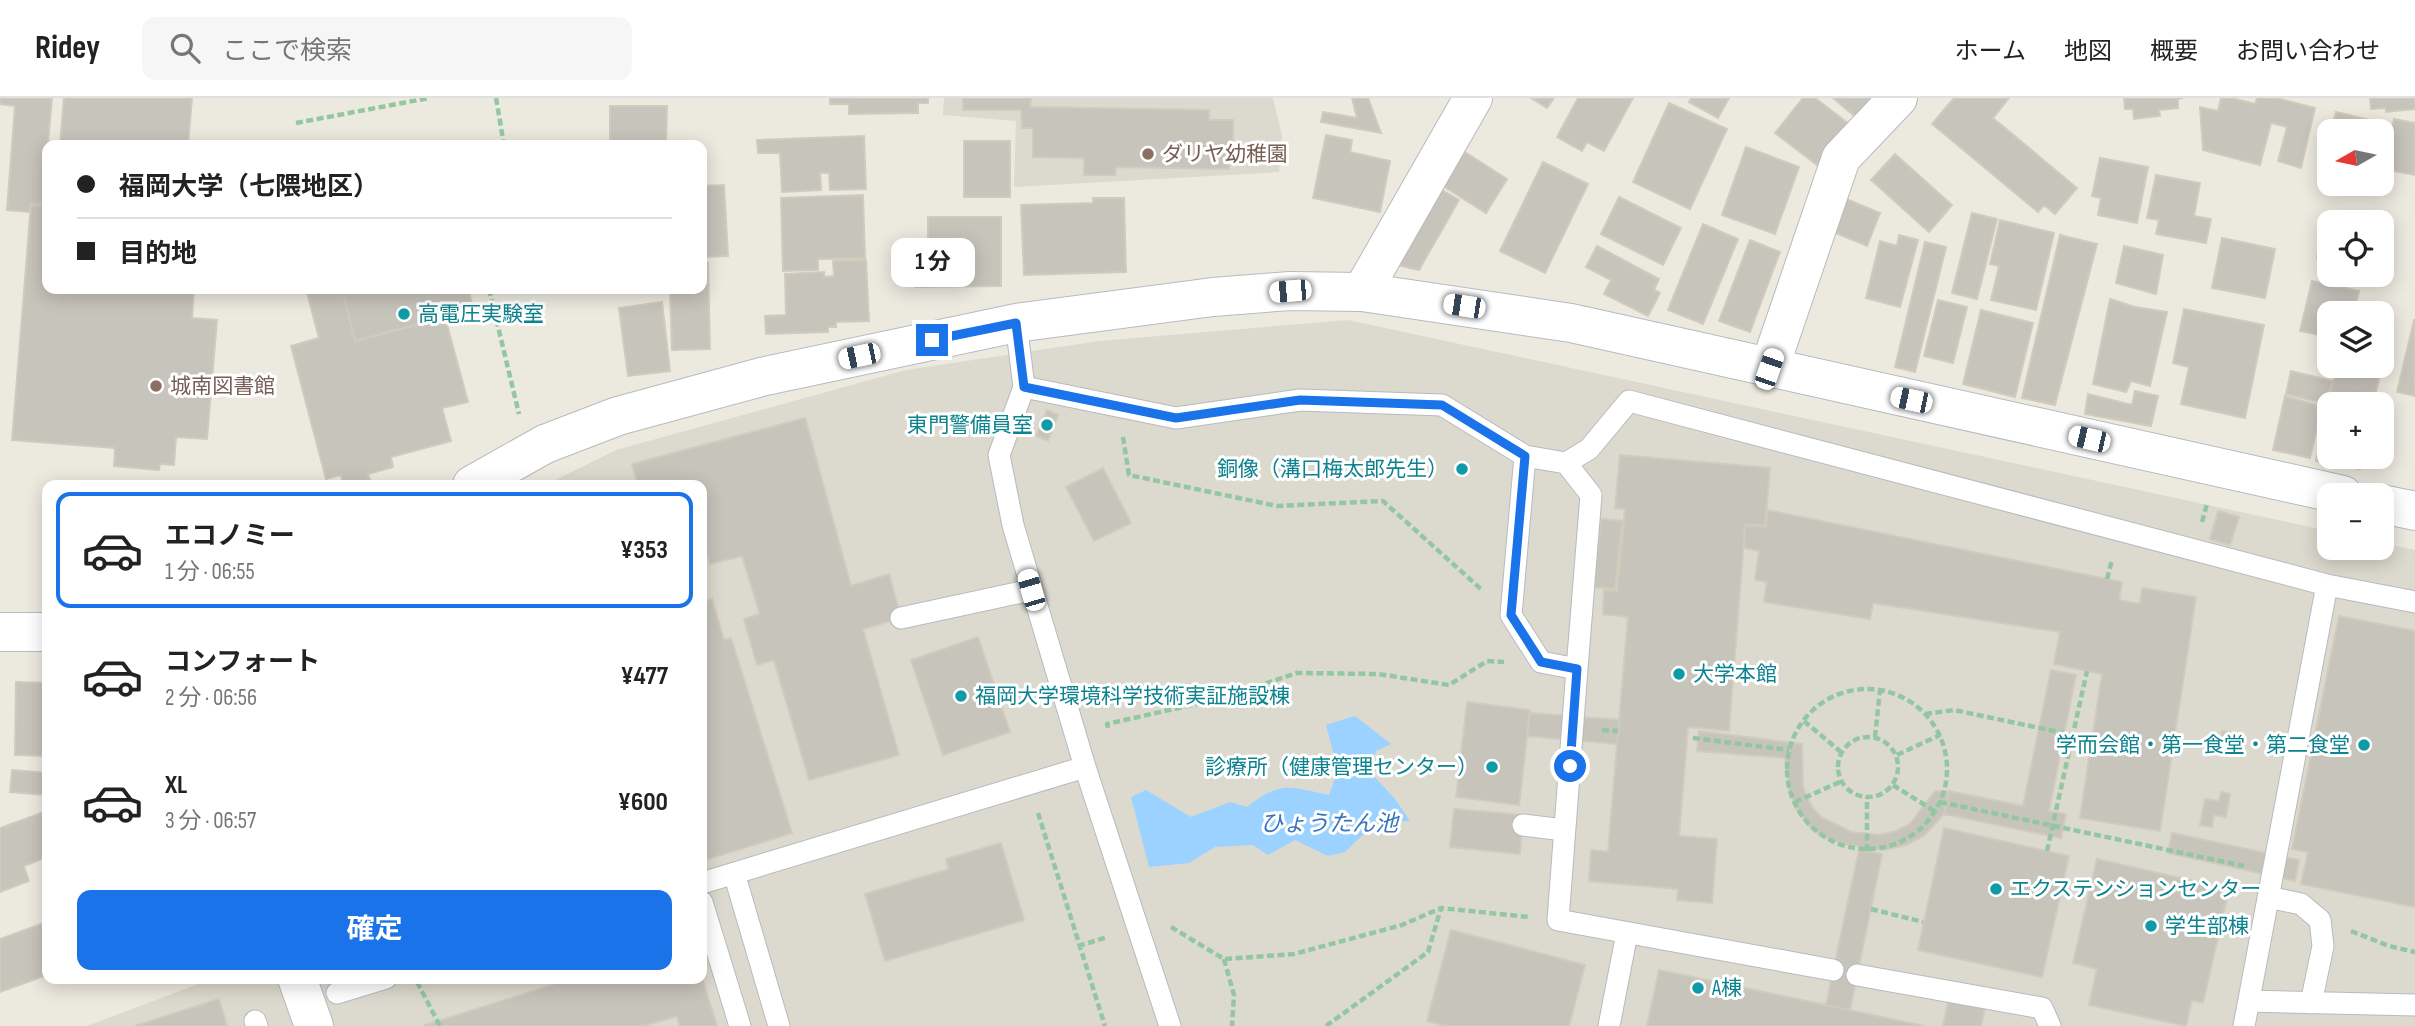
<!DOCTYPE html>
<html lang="ja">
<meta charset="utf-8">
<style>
:root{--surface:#fff;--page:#f6f6f6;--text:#222;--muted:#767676;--line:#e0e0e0;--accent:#1a73e8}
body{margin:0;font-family:"Sofia Sans Condensed","Noto Sans JP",sans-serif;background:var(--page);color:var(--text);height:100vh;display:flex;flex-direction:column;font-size:26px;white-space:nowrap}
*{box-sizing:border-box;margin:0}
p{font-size:23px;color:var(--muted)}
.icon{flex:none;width:38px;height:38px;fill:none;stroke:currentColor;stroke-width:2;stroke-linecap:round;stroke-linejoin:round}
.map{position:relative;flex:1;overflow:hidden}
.side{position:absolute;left:42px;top:382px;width:665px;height:504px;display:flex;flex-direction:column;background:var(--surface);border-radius:14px;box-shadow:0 4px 18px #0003}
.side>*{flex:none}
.hud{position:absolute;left:42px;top:42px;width:665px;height:154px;border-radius:14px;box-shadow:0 4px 18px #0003;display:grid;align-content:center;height:154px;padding:0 35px;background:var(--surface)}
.needle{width:46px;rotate:261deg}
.tools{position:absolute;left:2317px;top:21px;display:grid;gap:14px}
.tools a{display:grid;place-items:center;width:77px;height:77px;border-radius:14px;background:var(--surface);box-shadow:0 4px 18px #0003;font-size:35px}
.end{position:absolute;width:32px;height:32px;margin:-16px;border:9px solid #1a73e8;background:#fff;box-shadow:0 0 0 4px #fff}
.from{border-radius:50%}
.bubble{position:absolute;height:49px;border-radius:14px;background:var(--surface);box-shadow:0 4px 18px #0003;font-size:23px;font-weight:700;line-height:49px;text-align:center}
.car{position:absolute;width:21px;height:42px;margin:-21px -10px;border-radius:9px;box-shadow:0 0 5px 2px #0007;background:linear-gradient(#fff 24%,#345 0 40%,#fff 0 76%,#345 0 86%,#fff 0)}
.hud b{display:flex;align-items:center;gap:24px;height:66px;font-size:26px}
.hud b+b{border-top:2px solid var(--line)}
.hud i{width:18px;height:18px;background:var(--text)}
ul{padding:12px 0 0;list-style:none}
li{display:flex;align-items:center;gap:21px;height:116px;margin:0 14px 10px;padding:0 21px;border:4px solid transparent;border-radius:14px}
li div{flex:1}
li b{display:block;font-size:26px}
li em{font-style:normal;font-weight:700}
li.current{border-color:var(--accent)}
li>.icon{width:63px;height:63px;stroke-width:1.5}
.cta{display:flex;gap:14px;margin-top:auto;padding:14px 35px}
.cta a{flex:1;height:80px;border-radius:14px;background:var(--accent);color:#fff;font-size:28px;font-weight:700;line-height:80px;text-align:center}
header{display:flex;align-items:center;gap:42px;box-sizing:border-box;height:98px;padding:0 35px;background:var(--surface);border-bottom:2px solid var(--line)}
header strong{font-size:33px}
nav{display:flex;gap:38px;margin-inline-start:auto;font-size:24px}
.search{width:490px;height:63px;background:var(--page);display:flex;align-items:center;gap:18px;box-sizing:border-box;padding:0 24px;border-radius:14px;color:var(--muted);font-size:26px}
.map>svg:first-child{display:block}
.education{fill:#dcd9ce}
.water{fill:#9cd2ff}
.building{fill:#c7c4bc;stroke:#d1cbbd;stroke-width:2}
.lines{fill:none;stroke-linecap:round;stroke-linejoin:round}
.service-casing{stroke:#b7babf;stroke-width:23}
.minor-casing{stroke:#b7babf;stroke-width:40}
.tertiary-casing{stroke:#b7babf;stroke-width:40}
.path{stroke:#93c7a2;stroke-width:4.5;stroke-dasharray:7 3.5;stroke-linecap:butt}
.service{stroke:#fff;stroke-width:21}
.minor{stroke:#fff;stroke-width:38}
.tertiary{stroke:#fff;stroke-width:38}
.route{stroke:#1a73e8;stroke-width:9}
.education-dot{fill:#8d6e63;stroke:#fff;stroke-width:2.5}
.culture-dot{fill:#0f9aa8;stroke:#fff;stroke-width:2.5}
.labels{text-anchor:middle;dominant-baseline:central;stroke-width:6;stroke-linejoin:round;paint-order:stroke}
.education-label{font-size:21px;fill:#785e54;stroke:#fff;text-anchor:start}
.culture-label{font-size:21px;fill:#0d838f;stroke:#fff;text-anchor:start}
.water-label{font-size:23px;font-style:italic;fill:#3977bd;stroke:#fff}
</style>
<header>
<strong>Ridey</strong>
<div class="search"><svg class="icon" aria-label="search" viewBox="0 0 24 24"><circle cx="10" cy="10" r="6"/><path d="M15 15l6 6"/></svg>ここで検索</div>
<nav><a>ホーム</a><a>地図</a><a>概要</a><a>お問い合わせ</a></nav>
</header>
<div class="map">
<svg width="2415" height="928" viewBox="0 0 2415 928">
<rect width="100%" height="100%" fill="#eceadf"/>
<!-- education -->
<path class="education" d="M 944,0 L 1273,0 L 1282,38 L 1279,74 L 1014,89 L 1016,23 L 943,17 Z
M 1348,222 L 2329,433 L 2329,450 L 2382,450 L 2382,445 L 2415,452 L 2415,928 L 87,928 L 214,880 L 702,880 L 702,387 L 545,387 L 616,352 L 906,272 L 1099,243 Z"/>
<!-- water -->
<path class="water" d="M 1355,618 L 1391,646 L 1376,653 L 1370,674 L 1395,701 L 1410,723 L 1376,724 L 1345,754 L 1328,758 L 1295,742 L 1268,757 L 1253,747 L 1215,749 L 1189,765 L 1149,769 L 1131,699 L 1146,692 L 1191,719 L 1230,704 L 1247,709 C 1281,682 1289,689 1329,697 L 1338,672 L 1326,627 Z"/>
<!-- building -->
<path class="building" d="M 0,0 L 52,0 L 48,45 L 57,47 L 47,47 L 43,106 L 30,105 L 29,114 L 7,112 L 15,8 L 0,6 Z
M 64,0 L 192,0 L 188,47 L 60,47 Z
M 830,0 L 928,0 L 928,5 L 918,5 L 918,15 L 849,16 L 849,6 L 830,6 Z
M 963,0 L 1031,0 L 1030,9 L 1209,12 L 1209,22 L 1233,22 L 1233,57 L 1229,56 L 1229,71 L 1116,69 L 1115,77 L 1084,77 L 1084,60 L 1033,59 L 1033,30 L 1022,30 L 1021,12 L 963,12 Z
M 1352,0 L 1368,0 L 1381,35 L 1321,24 L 1323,14 L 1357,20 Z
M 1531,0 L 1554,0 L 1547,10 Z
M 1578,0 L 1633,0 L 1604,53 L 1587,44 L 1582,53 L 1557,39 Z
M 1691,0 L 1729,0 L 1718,20 L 1689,4 Z
M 1803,0 L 1815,0 L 1849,26 L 1817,67 L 1775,35 Z
M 1833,0 L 1873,0 L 1858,21 Z
M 1954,0 L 2009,0 L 1993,20 L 2077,90 L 2055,116 L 2044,107 L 2038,114 L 1932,26 Z
M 2124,0 L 2183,0 L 2178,1 L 2178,10 L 2159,12 L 2160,18 L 2134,21 L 2133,11 L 2125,11 Z
M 2221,0 L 2232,0 L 2255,6 L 2257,0 L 2276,0 L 2315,10 L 2301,70 L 2278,63 L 2287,29 L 2271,25 L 2260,67 L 2203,52 L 2200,9 L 2218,13 Z
M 2370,0 L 2415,0 L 2415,11 L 2386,14 L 2386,10 L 2371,11 Z
M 1669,5 L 1727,31 L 1690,111 L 1633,84 Z
M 610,8 L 667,8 L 666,47 L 610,47 Z
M 2336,14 L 2382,25 L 2380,33 L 2331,33 Z
M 2394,21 L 2415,25 L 2415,77 L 2384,71 Z
M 1326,37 L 1352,42 L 1350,54 L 1390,63 L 1380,114 L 1313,100 Z
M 864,38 L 866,91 L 830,92 L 829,75 L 820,75 L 821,92 L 782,94 L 780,55 L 758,55 L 757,42 Z
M 964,43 L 1010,43 L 1010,99 L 964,99 Z
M 1457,49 L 1507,81 L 1486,115 L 1435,83 Z
M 1746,49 L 1799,69 L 1775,136 L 1722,117 Z
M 1895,56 L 1952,107 L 1929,134 L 1871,82 Z
M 2100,60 L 2148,69 L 2137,125 L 2098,117 L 2101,100 L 2092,98 Z
M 1543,64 L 1588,86 L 1545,175 L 1500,153 Z
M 47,73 L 47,191 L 194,191 L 192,220 L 217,222 L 207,341 L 176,339 L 174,367 L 160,366 L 159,372 L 114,368 L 115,350 L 12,342 L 31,107 L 45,108 Z
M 2156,77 L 2200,85 L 2194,118 L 2211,121 L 2206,145 L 2156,136 L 2159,122 L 2147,120 Z
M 1430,85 L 1459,102 L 1419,172 L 1385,164 Z
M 724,87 L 728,158 L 702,159 L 702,88 Z
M 863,97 L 865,160 L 818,161 L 818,172 L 783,173 L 781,100 Z
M 1619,99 L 1681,130 L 1663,167 L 1601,136 Z
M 1093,100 L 1124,100 L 1126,174 L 1024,177 L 1021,107 L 1093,105 Z
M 1844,100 L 1880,115 L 1867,148 L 1831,133 Z
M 1972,115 L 1997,121 L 1977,201 L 1952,195 Z
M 928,119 L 1001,119 L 1001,188 L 915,189 L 915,147 L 928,146 Z
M 2325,120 L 2344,124 L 2329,124 L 2329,162 L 2317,160 Z
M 2000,122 L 2054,135 L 2036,212 L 1991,202 L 1999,168 L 1990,166 Z
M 1703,126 L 1738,141 L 1703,226 L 1668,212 Z
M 1899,137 L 1918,142 L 1900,209 L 1866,200 L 1880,143 L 1897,148 Z
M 2060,137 L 2097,146 L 2055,307 L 2022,300 Z
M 2222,140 L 2275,151 L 2265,200 L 2212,190 Z
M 1750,142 L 1780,154 L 1750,234 L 1719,223 Z
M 1925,144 L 1946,149 L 1915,274 L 1895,269 Z
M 1597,148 L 1659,181 L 1654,192 L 1660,195 L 1648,218 L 1604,196 L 1611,182 L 1586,169 Z
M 2124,148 L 2163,157 L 2156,196 L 2116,185 Z
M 866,162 L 869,223 L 836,224 L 836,229 L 828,229 L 828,234 L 766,236 L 765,218 L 786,217 L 785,176 L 824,174 L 824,179 L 834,178 L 833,163 Z
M 708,165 L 710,251 L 672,252 L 670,191 L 702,191 L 702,166 Z
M 2312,183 L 2359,193 L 2354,215 L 2329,215 L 2329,239 L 2300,233 Z
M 306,191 L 342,191 L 355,243 L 445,219 L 468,304 L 442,310 L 451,343 L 391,359 L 393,369 L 368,376 L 370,382 L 343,387 L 341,377 L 326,381 L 291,248 L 319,240 Z
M 342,191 L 468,191 L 474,212 L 355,243 Z
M 2110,201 L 2135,209 L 2167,214 L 2150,288 L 2131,283 L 2126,294 L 2093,286 Z
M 1938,202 L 1967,209 L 1953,265 L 1924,258 Z
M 662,204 L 670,273 L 628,278 L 619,210 Z
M 2184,211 L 2264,227 L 2245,320 L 2181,306 L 2189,269 L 2173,265 Z
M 1981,212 L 2033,225 L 2015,299 L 1963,286 Z
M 2414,222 L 2415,222 L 2415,298 L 2397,294 Z
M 2337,268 L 2382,268 L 2373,306 L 2329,306 L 2329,359 L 2362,359 L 2360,371 L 2316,363 Z
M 2291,273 L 2332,283 L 2326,306 L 2286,296 Z
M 2135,293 L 2158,298 L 2151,328 L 2085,316 L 2088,296 L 2132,307 Z
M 2285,298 L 2322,308 L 2310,360 L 2273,352 Z
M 1047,312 L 1058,317 L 1048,343 L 1036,338 Z
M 805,320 L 851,488 L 889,476 L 901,520 L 863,531 L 899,657 L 809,682 L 774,562 L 757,567 L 744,521 L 760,516 L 742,458 L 710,466 L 705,447 L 702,448 L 702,387 L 638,387 L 632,366 Z
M 1620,357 L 1770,370 L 1765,427 L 1745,427 L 1729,633 L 1688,629 L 1679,738 L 1717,741 L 1712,805 L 1677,802 L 1678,791 L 1589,783 L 1591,752 L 1608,754 L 1628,519 L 1603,516 L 1604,492 L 1617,493 L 1625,411 L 1615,410 Z
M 1103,370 L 1131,425 L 1094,443 L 1066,389 Z
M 1767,412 L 2122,484 L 2119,502 L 2140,506 L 2142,490 L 2196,499 L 2160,733 L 2080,720 L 2102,576 L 2054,566 L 2060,534 L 1873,505 L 1870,521 L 1764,504 L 1767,484 L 1755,482 L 1759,453 L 1744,450 L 1745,427 L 1766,429 Z
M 2218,413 L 2239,419 L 2230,447 L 2210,441 Z
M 1601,421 L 1622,423 L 1615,491 L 1594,489 Z
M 712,501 L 724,542 L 731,540 L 792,735 L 702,763 L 702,504 Z
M 2339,518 L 2415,533 L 2415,809 L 2301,786 L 2308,754 L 2292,751 Z
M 978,539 L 1010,634 L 943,657 L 911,562 Z
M 2051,572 L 2076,577 L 2049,713 L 2066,716 L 2061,740 L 1944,716 L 1949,693 L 2023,708 Z
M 16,584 L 47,585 L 47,658 L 15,657 Z
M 1467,604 L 1530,612 L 1519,707 L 1456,699 Z
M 1530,615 L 1620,622 L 1617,646 L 1527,638 Z
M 1699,633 L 1802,646 L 1803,689 L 1812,709 L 1821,719 L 1852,734 L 1880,737 L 1896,733 L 1910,726 L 1935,693 L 1949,693 L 1944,716 L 1924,738 L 1906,747 L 1884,752 L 1844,746 L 1821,738 L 1809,728 L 1796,710 L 1789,692 L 1785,660 L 1697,653 Z
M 2222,633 L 2243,636 L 2241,652 L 2220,649 Z
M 12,672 L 47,675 L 47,697 L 10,694 Z
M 2221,694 L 2230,696 L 2226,719 L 2214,717 L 2212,729 L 2200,727 L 2205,701 L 2219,703 Z
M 1454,711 L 1523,717 L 1520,756 L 1450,749 Z
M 47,713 L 47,759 L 24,768 L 29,783 L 0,794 L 0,730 Z
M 1944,730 L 2069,758 L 2042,879 L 1918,852 Z
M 2172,735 L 2299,762 L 2295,783 L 2168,755 Z
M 1001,745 L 1024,822 L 885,863 L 865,796 L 949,771 L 946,761 Z
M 1859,752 L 1882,756 L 1850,912 L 1826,907 Z
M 2097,761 L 2229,791 L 2203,905 L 2192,902 L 2186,928 L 2089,907 L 2097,871 L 2073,865 Z
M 47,824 L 47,877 L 0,894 L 0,841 Z
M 1451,832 L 1585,867 L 1569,928 L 1444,928 L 1427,923 Z
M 1659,872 L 1826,907 L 1924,928 L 1647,928 Z
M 574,880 L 702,880 L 717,928 L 680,928 L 677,918 L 644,928 L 423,928 Z
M 219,901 L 227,928 L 135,928 Z
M 1949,901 L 1985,909 L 1981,928 L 1943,928 Z"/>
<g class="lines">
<!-- service casing -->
<g class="service-casing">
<path id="service" d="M 1016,225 L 1024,289 L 1176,320 L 1300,302 L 1442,307 L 1525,358 L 1511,517 L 1541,564 L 1577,571 L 1558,822 L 1833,872
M 1024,289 L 999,357 L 1013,427 L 1085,669 L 1170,928
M 1525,358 L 1566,365 L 1589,351 L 1629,303 L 2327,487 L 2415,504
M 1566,365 L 1591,397 L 1577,571
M 901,520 L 1031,492
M 1523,727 L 1564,732
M 734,775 L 779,928
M 702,785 L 1085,669
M 2268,799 L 2301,806 L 2320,822 L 2323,848 L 2311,905
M 702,804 L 740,928
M 1857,877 L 2042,910 L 2050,928
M 337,895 L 386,880
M 2249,903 L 2415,907
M 255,923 L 257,928
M 1609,928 L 1627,835
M 2244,928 L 2327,487"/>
</g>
<!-- minor casing -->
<g class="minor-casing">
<path id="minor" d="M 1362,194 L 1473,0
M 1769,271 L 1841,60 L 1898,0
M 297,880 L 314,928"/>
</g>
<!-- tertiary casing -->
<g class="tertiary-casing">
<path id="tertiary" d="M 472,387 L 545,346 L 618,318 L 761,279 L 1016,225 L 1213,199 L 1290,193 L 1362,194 L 1571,225 L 2343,397
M 2382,406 L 2415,413
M 0,534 L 47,534"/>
</g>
<!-- path -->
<path class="path" d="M 496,0 L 504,47
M 296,25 L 429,0
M 489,191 L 519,316
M 1123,339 L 1129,377 L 1277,408 L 1383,403 L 1482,492
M 2202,424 L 2207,406
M 2107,481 L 2112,462
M1787 671a80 80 0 1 1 160 0a80 80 0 1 1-160 0Z
M 1925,616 L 1954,612 L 2073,637
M 1804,623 L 1842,655
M 1108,630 L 1107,626 L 1218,601 L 1297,575 L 1378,576 L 1449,587 L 1487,563 L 1504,564
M 1602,632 L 1618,633
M1838 669a30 30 0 1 1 60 0a30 30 0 1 1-60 0Z
M 1875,639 L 1880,592
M 1693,640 L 1789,652
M 1897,657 L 1940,637
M 1893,687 L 1936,714
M 1795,704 L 1842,683
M 1940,704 L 2244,768
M 1038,715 L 1105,928
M 1867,753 L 1867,699
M 2047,753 L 2087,573
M 1871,811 L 1923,824
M 1171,829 L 1224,861 L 1294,856 L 1402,827 L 1441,810
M 2351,833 L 2389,848 L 2415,854
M 1078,848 L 1108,839
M 1224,861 L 1234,897 L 1232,928
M 417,884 L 440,928
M 1326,928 L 1428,854 L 1441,810 L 1529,819"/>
<!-- service -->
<use href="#service" class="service"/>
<!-- minor -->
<use href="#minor" class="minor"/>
<!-- tertiary -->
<use href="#tertiary" class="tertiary"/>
</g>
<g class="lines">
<!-- route -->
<path class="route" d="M 932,242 L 1016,225 L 1024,289 L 1176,320 L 1300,302 L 1442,307 L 1525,358 L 1511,517 L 1541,564 L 1577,571 L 1570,668"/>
</g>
<!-- markers -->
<g class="education-dot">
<circle cx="1148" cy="56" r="7"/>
<circle cx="156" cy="288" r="7"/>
</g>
<g class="culture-dot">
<circle cx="404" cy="216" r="7"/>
<circle cx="1047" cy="327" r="7"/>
<circle cx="1462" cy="371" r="7"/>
<circle cx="1679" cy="576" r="7"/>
<circle cx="961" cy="598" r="7"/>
<circle cx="2364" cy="647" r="7"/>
<circle cx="1492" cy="669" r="7"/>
<circle cx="1996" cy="791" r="7"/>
<circle cx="2151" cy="828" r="7"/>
<circle cx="1698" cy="890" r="7"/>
</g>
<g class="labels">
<!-- education labels -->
<g class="education-label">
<text x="1162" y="56">ダリヤ幼稚園</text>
<text x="170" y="288">城南図書館</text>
</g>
<!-- culture labels -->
<g class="culture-label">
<text x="418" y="216">高電圧実験室</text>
<text x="1033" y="327" text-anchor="end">東門警備員室</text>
<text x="1448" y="371" text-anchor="end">銅像（溝口梅太郎先生）</text>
<text x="1693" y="576">大学本館</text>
<text x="975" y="598">福岡大学環境科学技術実証施設棟</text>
<text x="2350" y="647" text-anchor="end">学而会館・第一食堂・第二食堂</text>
<text x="1478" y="669" text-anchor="end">診療所（健康管理センター）</text>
<text x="2010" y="791">エクステンションセンター</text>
<text x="2165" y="828">学生部棟</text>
<text x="1712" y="890">A棟</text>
</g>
<!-- water labels -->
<g class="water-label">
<text x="1329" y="726">ひょうたん池</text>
</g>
</g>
</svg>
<div class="tools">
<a><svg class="needle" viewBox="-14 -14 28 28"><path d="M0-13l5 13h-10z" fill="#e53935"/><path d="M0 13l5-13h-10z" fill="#767676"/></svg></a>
<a><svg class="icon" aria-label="locate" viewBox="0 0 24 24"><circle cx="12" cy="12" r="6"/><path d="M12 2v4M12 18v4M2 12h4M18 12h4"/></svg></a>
<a><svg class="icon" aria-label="layers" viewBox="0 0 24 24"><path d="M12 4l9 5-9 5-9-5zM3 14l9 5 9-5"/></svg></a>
<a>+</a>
<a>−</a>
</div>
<i class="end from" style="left:1570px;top:668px"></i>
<i class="end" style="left:932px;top:242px"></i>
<div class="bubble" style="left:891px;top:140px;width:84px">1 分</div>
<i class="car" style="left:1290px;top:193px;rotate:265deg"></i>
<i class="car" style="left:1464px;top:208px;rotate:279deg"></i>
<i class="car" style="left:859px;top:258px;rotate:258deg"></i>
<i class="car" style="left:1769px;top:271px;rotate:19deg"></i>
<i class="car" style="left:1911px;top:302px;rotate:282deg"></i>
<i class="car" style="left:2089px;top:341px;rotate:283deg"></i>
<i class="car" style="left:1031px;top:492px;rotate:344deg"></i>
<div class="hud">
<b><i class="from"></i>福岡大学（七隈地区）</b>
<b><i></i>目的地</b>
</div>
<section class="side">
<ul>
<li class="current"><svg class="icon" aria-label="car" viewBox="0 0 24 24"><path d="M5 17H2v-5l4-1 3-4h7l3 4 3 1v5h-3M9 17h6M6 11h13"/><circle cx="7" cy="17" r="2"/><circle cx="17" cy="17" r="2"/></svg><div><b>エコノミー</b><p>1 分 · 06:55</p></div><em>¥353</em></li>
<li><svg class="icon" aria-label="car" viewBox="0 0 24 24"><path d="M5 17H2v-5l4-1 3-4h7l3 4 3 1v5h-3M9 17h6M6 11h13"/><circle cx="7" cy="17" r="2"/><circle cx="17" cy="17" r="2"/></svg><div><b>コンフォート</b><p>2 分 · 06:56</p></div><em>¥477</em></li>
<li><svg class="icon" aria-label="car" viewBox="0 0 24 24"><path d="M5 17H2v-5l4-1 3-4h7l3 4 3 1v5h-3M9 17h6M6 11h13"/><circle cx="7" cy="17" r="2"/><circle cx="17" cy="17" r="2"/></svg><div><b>XL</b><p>3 分 · 06:57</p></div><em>¥600</em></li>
</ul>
<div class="cta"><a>確定</a></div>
</section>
</div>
